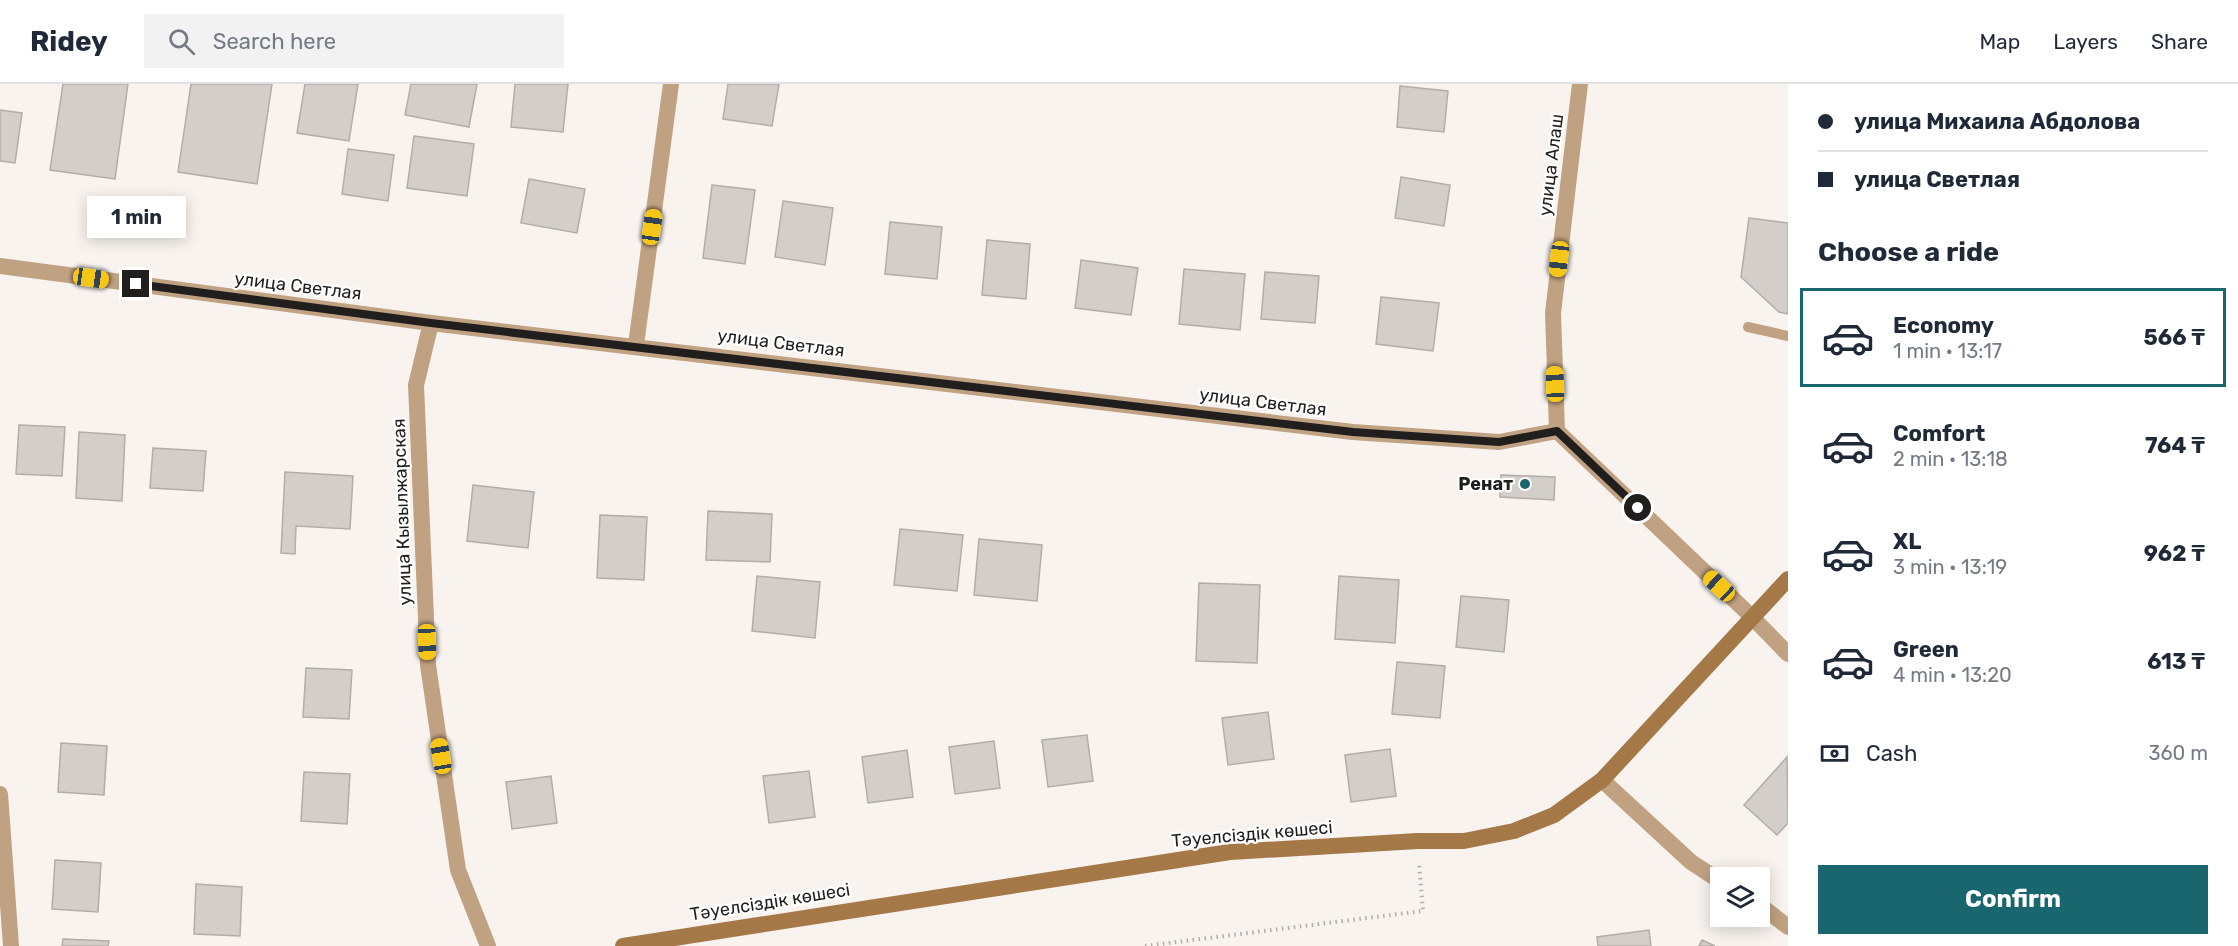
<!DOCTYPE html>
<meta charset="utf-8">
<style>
:root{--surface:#fff;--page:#f2f2f3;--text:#1f2937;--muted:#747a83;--line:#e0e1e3;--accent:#19666e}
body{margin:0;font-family:Rubik,sans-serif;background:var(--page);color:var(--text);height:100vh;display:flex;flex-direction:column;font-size:22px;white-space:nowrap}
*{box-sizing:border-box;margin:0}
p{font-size:20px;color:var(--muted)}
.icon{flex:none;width:33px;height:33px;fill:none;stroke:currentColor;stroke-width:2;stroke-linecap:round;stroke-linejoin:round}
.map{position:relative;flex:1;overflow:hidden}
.panel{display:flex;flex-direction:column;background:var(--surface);width:450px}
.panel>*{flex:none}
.hud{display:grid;align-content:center;height:132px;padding:0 30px;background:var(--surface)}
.fabs{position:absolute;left:1710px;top:783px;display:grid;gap:12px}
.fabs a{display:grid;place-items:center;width:60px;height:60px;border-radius:0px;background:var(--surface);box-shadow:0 3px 15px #0003;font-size:30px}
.end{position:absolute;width:27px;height:27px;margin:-14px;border:8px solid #211f1e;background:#fff;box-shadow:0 0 0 3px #fff}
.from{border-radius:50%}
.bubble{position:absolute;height:42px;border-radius:0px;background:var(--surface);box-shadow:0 3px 15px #0003;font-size:20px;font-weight:700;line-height:42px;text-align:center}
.car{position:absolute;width:18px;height:36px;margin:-18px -9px;border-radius:8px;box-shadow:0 0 4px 2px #0007;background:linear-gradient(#f5c518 24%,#345 0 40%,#f5c518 0 76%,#345 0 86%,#f5c518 0)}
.hud b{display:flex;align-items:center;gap:21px;height:57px;font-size:22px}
.hud b+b{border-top:2px solid var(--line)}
.hud i{width:15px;height:15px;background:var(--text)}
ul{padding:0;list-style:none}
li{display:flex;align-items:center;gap:18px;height:99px;margin:0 12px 9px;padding:0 18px;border:3px solid transparent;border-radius:0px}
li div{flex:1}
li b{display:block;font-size:22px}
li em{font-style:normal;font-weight:700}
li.on{border-color:var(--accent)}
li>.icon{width:54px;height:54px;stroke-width:1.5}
h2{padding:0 30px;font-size:27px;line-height:72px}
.pay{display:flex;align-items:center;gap:15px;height:66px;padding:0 30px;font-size:22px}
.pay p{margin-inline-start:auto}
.primary-button{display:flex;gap:12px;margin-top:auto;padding:12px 30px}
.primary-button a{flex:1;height:69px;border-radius:0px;background:var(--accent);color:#fff;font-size:24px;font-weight:700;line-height:69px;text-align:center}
header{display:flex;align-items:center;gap:36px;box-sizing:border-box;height:84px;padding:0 30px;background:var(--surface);border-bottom:2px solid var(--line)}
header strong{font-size:28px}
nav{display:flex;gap:33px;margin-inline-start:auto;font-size:21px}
.search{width:420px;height:54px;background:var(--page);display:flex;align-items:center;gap:15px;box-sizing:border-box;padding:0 21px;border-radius:0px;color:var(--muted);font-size:22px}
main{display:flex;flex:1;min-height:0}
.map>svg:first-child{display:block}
.building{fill:#d3ceca;stroke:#b2ada9;stroke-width:1.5}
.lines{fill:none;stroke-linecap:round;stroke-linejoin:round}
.path{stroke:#b1ada9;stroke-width:4;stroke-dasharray:1.5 4.5;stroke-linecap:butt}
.service{stroke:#c0a182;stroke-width:10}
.minor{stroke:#c0a182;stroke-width:16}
.tertiary{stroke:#c0a182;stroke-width:16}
.secondary{stroke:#a57848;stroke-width:16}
.route{stroke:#211f1e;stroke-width:8}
.poi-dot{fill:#19666e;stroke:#fff;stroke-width:2}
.labels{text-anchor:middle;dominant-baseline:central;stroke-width:4.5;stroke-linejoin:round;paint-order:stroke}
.street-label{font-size:18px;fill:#211f1e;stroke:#fff}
.poi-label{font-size:18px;font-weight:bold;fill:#211f1e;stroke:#fff;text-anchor:end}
</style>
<header>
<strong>Ridey</strong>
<div class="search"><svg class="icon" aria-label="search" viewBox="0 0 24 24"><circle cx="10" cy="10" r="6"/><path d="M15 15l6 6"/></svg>Search here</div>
<nav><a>Map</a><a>Layers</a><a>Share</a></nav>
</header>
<main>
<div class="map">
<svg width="1788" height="862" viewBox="0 0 1788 862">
<rect width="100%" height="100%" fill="#f8f3ee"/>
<!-- building -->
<path class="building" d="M 63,0 L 128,0 L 115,95 L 50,86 Z
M 191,0 L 272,0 L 257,100 L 178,88 Z
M 305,0 L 358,0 L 349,57 L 297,49 Z
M 411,0 L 477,0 L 469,43 L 405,31 Z
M 515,0 L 568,0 L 563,48 L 511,43 Z
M 728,0 L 779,0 L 772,42 L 723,35 Z
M 1400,2 L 1448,7 L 1444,48 L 1397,43 Z
M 0,26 L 22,29 L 15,79 L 0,77 Z
M 414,52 L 474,60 L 467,112 L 407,104 Z
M 348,65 L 394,71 L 388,117 L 342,110 Z
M 1401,93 L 1450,101 L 1444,142 L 1395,134 Z
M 529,95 L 585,105 L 577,149 L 521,139 Z
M 712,101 L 755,106 L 745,180 L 703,174 Z
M 783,117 L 833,124 L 825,181 L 775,173 Z
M 1749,134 L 1788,139 L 1788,230 L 1779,228 L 1741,193 Z
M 890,138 L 942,143 L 937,195 L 885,190 Z
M 987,156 L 1030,160 L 1026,215 L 982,211 Z
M 1081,176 L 1138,184 L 1131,231 L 1075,224 Z
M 1184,185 L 1245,190 L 1240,246 L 1179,240 Z
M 1265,188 L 1319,192 L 1315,239 L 1261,235 Z
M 1381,213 L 1439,219 L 1433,267 L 1376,260 Z
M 19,341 L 65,343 L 62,392 L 16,390 Z
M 79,348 L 125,351 L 122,417 L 76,414 Z
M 153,364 L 206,367 L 203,407 L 150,404 Z
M 285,388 L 353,392 L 350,445 L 296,442 L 295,470 L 281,469 Z
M 1501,391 L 1555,393 L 1554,416 L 1500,413 Z
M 473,401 L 534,408 L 528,464 L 467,457 Z
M 708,427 L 772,430 L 770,478 L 706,476 Z
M 600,431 L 647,433 L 644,496 L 597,494 Z
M 900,445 L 963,451 L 957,507 L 894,501 Z
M 979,455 L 1042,461 L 1037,517 L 974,511 Z
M 757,492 L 820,498 L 815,554 L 752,547 Z
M 1339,492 L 1399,496 L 1395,559 L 1335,555 Z
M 1199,499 L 1260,501 L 1257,579 L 1196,577 Z
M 1461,512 L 1509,516 L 1504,568 L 1456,563 Z
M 1397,578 L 1445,582 L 1440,634 L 1392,630 Z
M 306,584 L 352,586 L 349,635 L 303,633 Z
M 1268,628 L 1274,675 L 1228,681 L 1222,634 Z
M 1087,651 L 1093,697 L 1048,703 L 1042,656 Z
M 994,657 L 1000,704 L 955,710 L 949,663 Z
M 61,659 L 107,662 L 104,711 L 58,708 Z
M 1390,665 L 1396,712 L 1351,718 L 1345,671 Z
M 907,666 L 913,713 L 868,719 L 862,673 Z
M 1787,673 L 1788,739 L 1777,751 L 1744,721 Z
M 809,687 L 815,733 L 769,739 L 763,692 Z
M 304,688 L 350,690 L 347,740 L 301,737 Z
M 551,692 L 557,739 L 512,745 L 506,698 Z
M 55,776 L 101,779 L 98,828 L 52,825 Z
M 196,800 L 242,803 L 240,852 L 194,850 Z
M 1649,846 L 1651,862 L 1598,862 L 1597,853 Z
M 63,855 L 109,857 L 108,862 L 62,862 Z
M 1702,856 L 1715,862 L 1699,862 Z"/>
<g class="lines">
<!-- path -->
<path class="path" d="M 1145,862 L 1423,827 L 1419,779"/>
<!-- service -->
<path class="service" d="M 1748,243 L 1788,252"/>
<!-- minor -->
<path class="minor" d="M 0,182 L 431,239 L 1353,348 L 1499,358 L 1557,347
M 431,239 L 416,301 L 428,581 L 458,786 L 488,862
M 636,261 L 671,0
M 1557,347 L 1553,229 L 1580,0
M 1557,347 L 1752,533
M 1602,696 L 1691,778 L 1720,797
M 0,710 L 11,862
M 1760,821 L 1788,843"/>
<!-- tertiary -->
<path class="tertiary" d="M 1752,533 L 1788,570"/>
<!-- secondary -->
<path class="secondary" d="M 623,862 L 1230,768 L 1418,757 L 1464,757 L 1514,747 L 1554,731 L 1602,696 L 1788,495"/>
</g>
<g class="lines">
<!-- route -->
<path class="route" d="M 136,200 L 431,239 L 1353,348 L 1499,358 L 1557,347 L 1638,424"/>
</g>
<!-- markers -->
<circle class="poi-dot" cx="1525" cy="400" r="6"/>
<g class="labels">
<!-- street labels -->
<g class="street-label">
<text transform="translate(1551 81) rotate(-83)">улица Алаш</text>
<text transform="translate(298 202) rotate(7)">улица Светлая</text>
<text transform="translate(781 259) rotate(7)">улица Светлая</text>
<text transform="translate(1263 318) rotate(7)">улица Светлая</text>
<text transform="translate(402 428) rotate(-92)">улица Кызылжарская</text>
<text transform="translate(1252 750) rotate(-5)">Тәуелсіздік көшесі</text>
<text transform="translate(770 818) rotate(-9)">Тәуелсіздік көшесі</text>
</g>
<!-- poi labels -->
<g class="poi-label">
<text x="1513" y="400">Ренат</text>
</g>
</g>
</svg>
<div class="fabs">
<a><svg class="icon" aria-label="layers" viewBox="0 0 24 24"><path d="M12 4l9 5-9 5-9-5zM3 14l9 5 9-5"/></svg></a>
</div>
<i class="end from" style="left:1638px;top:424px"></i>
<i class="end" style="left:136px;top:200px"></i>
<div class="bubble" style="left:87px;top:112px;width:99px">1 min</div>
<i class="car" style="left:652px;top:143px;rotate:8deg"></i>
<i class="car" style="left:1559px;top:175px;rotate:187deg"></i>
<i class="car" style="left:91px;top:194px;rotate:98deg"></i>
<i class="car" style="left:1555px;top:300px;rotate:358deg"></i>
<i class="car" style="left:1719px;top:502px;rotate:313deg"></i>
<i class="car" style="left:427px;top:558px;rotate:178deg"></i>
<i class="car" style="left:441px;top:672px;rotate:351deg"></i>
</div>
<section class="panel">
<div class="hud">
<b><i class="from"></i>улица Михаила Абдолова</b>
<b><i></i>улица Светлая</b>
</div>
<h2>Choose a ride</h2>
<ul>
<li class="on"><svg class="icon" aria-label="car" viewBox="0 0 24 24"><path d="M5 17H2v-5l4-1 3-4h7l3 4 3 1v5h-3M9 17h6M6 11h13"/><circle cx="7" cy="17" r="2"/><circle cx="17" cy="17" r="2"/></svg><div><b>Economy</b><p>1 min · 13:17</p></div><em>566 ₸</em></li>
<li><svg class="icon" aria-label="car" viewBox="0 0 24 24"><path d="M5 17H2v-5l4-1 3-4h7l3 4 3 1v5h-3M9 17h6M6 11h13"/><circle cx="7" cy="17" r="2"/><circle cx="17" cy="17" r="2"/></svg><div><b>Comfort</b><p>2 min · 13:18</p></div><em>764 ₸</em></li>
<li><svg class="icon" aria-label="car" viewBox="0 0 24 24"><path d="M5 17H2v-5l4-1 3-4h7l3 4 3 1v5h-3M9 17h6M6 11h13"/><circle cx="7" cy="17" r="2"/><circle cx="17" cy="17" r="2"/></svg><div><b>XL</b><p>3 min · 13:19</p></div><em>962 ₸</em></li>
<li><svg class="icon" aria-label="car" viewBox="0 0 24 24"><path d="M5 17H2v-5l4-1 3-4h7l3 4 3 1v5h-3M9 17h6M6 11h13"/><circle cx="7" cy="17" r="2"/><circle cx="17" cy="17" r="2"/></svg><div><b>Green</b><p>4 min · 13:20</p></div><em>613 ₸</em></li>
</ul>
<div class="pay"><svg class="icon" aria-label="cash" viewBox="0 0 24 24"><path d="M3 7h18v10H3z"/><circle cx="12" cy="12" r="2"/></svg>Cash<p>360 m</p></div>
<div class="primary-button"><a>Confirm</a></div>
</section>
</main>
